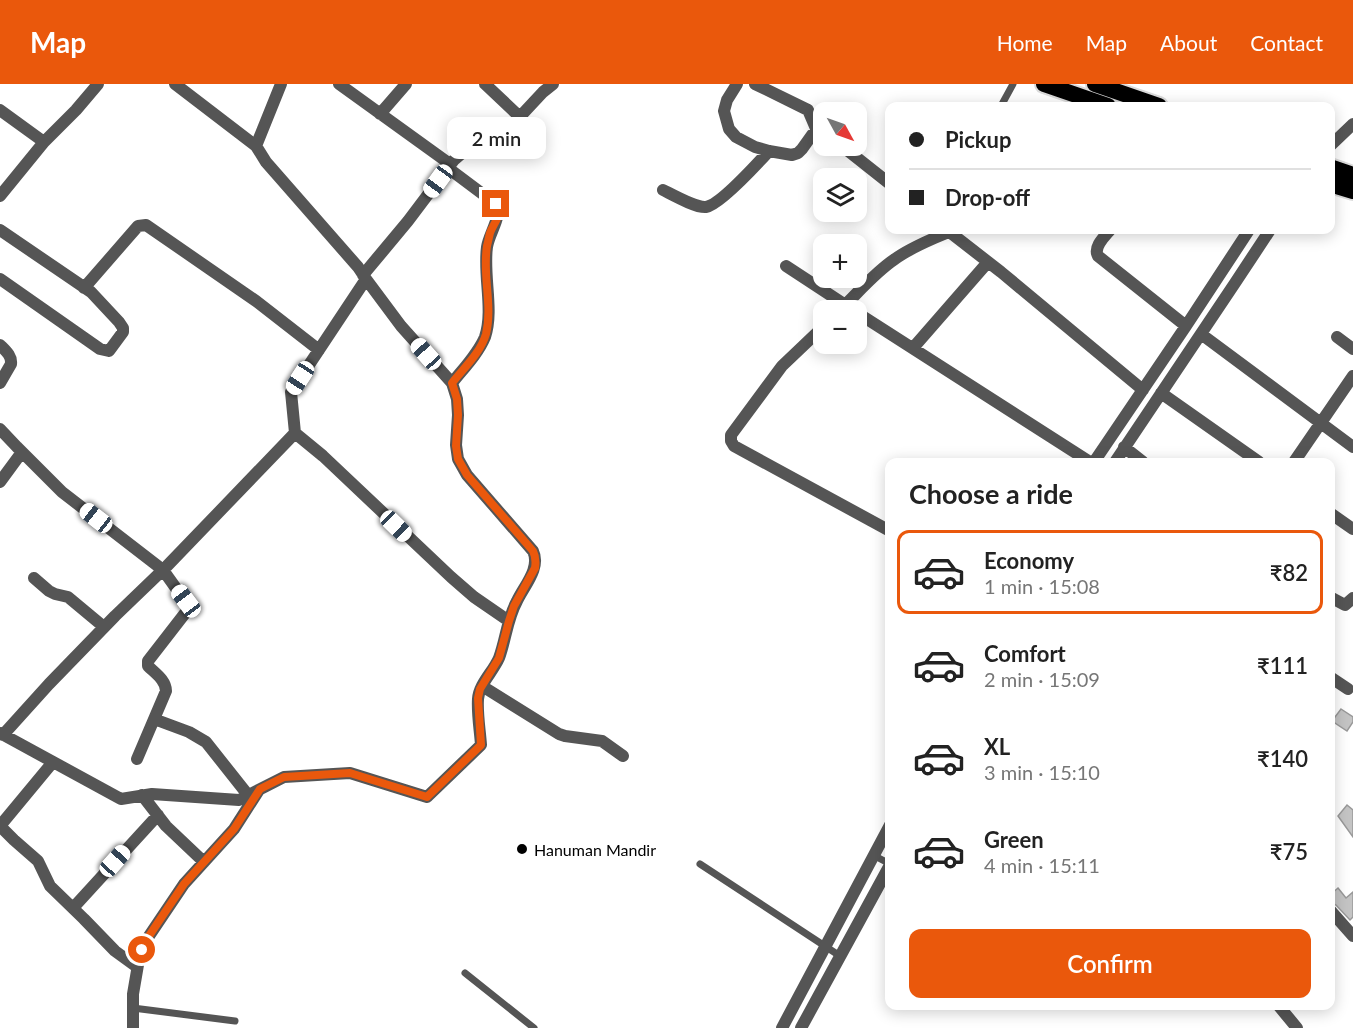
<!DOCTYPE html>
<meta charset="utf-8">
<style>
:root{--surface:#fff;--page:#f2f2f2;--text:#222;--muted:#767676;--line:#e0e0e0;--accent:#ea580c}
body{margin:0;font-family:Lato,sans-serif;background:var(--page);color:var(--text);height:100vh;display:flex;flex-direction:column;font-size:22px;white-space:nowrap}
*{box-sizing:border-box;margin:0}
p{font-size:20px;color:var(--muted)}
.icon{flex:none;width:33px;height:33px;fill:none;stroke:currentColor;stroke-width:2;stroke-linecap:round;stroke-linejoin:round}
.map{position:relative;flex:1;overflow:hidden}
.panel{position:absolute;left:885px;top:374px;width:450px;height:552px;display:flex;flex-direction:column;background:var(--surface);border-radius:12px;box-shadow:0 3px 15px #0003}
.panel>*{flex:none}
.banner{position:absolute;left:885px;top:18px;width:450px;height:132px;border-radius:12px;box-shadow:0 3px 15px #0003;display:grid;align-content:center;height:132px;padding:0 24px;background:var(--surface)}
.needle{width:39px;rotate:130deg}
.controls{position:absolute;left:813px;top:18px;display:grid;gap:12px}
.controls a{display:grid;place-items:center;width:54px;height:54px;border-radius:12px;background:var(--surface);box-shadow:0 3px 15px #0003;font-size:30px}
.end{position:absolute;width:27px;height:27px;margin:-14px;border:8px solid #ea580c;background:#fff;box-shadow:0 0 0 3px #fff}
.from{border-radius:50%}
.bubble{position:absolute;height:42px;border-radius:12px;background:var(--surface);box-shadow:0 3px 15px #0003;font-size:20px;font-weight:600;line-height:42px;text-align:center}
.car{position:absolute;width:18px;height:36px;margin:-18px -9px;border-radius:8px;box-shadow:0 0 4px 2px #0007;background:linear-gradient(#fff 24%,#345 0 40%,#fff 0 76%,#345 0 86%,#fff 0)}
.banner b{display:flex;align-items:center;gap:21px;height:57px;font-size:22px}
.banner b+b{border-top:2px solid var(--line)}
.banner i{width:15px;height:15px;background:var(--text)}
ul{padding:0;list-style:none}
li{display:flex;align-items:center;gap:18px;height:84px;margin:0 12px 9px;padding:0 12px;border:3px solid transparent;border-radius:12px}
li div{flex:1}
li b{display:block;font-size:22px}
li em{font-style:normal;font-weight:600}
li.current{border-color:var(--accent)}
li>.icon{width:54px;height:54px;stroke-width:1.5}
h2{padding:0 24px;font-size:27px;line-height:72px}
.primary-button{display:flex;gap:12px;margin-top:auto;padding:12px 24px}
.primary-button a{flex:1;height:69px;border-radius:12px;background:var(--accent);color:#fff;font-size:24px;font-weight:600;line-height:69px;text-align:center}
header{display:flex;align-items:center;gap:36px;box-sizing:border-box;height:84px;padding:0 30px;background:var(--accent);color:#fff}
header strong{font-size:28px}
nav{display:flex;gap:33px;margin-inline-start:auto;font-size:21px}
.map>svg:first-child{display:block}
.building{fill:#c4c4c4;stroke:#999;stroke-width:1.5}
.lines{fill:none;stroke-linecap:round;stroke-linejoin:round}
.trunk-casing{stroke:#dbdbdb;stroke-width:20}
.service{stroke:#555;stroke-width:7}
.minor{stroke:#555;stroke-width:12}
.trunk{stroke:#000;stroke-width:16}
.route{stroke:#ea580c;stroke-width:8}
.poi-dot{fill:#000;stroke:#fff;stroke-width:2}
.labels{text-anchor:middle;dominant-baseline:central;stroke-width:5;stroke-linejoin:round;paint-order:stroke}
.poi-label{font-size:16px;fill:#000;stroke:#fff;text-anchor:start}
</style>
<header>
<strong>Map</strong>
<nav><a>Home</a><a>Map</a><a>About</a><a>Contact</a></nav>
</header>
<div class="map">
<svg width="1353" height="944" viewBox="0 0 1353 944">
<rect width="100%" height="100%" fill="#fff"/>
<!-- building -->
<path class="building" d="M 1341,625 L 1353,633 L 1353,638 L 1347,647 L 1332,637 Z
M 1347,721 L 1353,726 L 1353,753 L 1338,732 Z
M 1338,804 L 1346,814 L 1353,808 L 1353,833 L 1350,836 L 1336,821 L 1330,818 L 1330,811 Z"/>
<g class="lines">
<!-- trunk casing -->
<g class="trunk-casing">
<path id="trunk" d="M 1044,0 L 1108,22
M 1095,0 L 1159,22
M 1330,83 L 1353,91
M 1330,100 L 1353,107"/>
</g>
<!-- service -->
<path class="service" d="M 1001,22 L 1013,0
M 873,771 L 890,780
M 700,780 L 840,872
M 465,889 L 534,944
M 133,924 L 235,937"/>
<!-- minor -->
<path class="minor" d="M 175,0 L 256,62
M 339,0 L 450,80
M 485,0 L 520,33
M 737,0 L 727,16 L 724,27 L 729,45 L 736,53 L 755,63 L 769,67 L 792,71 L 798,69 L 802,65 L 812,51 L 817,47 L 824,49
M 755,0 L 808,26 L 817,47
M 0,26 L 44,58
M 380,30 L 406,0
M 842,62 L 890,100
M 1330,62 L 1353,40
M 448,84 L 496,120 C 503,131 489,149 487,163 C 483,192 494,226 485,253 C 478,270 463,285 452,299
M 663,106 C 673,111 696,124 706,123 C 720,121 758,79 769,67
M 0,112 L 44,58 L 76,26 L 98,0
M 0,146 L 91,208 L 119,238 L 123,244 L 123,248 L 109,267 L 100,265 L 0,195
M 947,146 L 1001,188 L 1143,306
M 1110,146 C 1104,153 1093,163 1098,172 L 1186,242
M 786,182 L 850,224
M 363,191 L 408,137 L 454,76 L 461,70 L 515,38 L 543,8 L 553,0
M 84,204 L 138,142 L 146,141 L 256,217 L 319,266
M 840,226 C 858,209 874,189 895,175 C 911,163 931,156 950,147
M 856,228 L 1090,378
M 824,242 L 782,282 L 731,351 L 731,357 L 734,362 L 890,447
M 1201,250 L 1353,363
M 1337,253 L 1353,265
M 0,261 C 6,267 12,272 11,280 L 0,299
M 913,264 L 988,178
M 1161,309 L 1259,378
M 0,345 L 17,363 L 62,408 L 163,486 L 188,521 L 186,528 L 148,577 L 148,582 C 155,589 166,596 166,607 L 137,675
M 295,349 L 323,372 L 451,493 L 474,513 L 509,537
M 1124,363 L 1143,378
M 1094,378 L 1186,242 L 1249,146
M 1115,378 L 1235,199 L 1270,146
M 1294,378 L 1353,292
M 0,398 L 22,368
M 1330,429 L 1353,445
M 34,494 L 49,507 L 55,510 L 68,513 L 104,543
M 1330,513 L 1345,521 L 1353,514
M 1330,593 L 1348,605
M 482,602 L 559,650 L 565,652 L 602,657 L 623,672
M 154,635 L 189,648 L 206,658 L 248,711
M 0,649 L 121,715 L 152,710 L 239,716 L 284,693 L 350,689 L 427,713 L 481,661 C 480,646 477,630 478,615 C 479,600 493,588 499,574 C 506,555 507,535 517,517 C 524,502 541,484 533,467 L 467,391 L 458,375 L 456,361 L 458,331 L 457,315 L 452,299 L 401,242 L 366,195
M 3,651 L 49,600 L 115,532 L 167,482 L 295,349 L 291,308 L 366,195 L 358,183 L 266,78 L 256,62 L 281,0
M 142,711 L 166,742 L 204,778
M 0,742 L 14,756 L 38,777 L 50,802 L 84,835 L 115,867 L 137,883
M 0,742 L 53,678
M 73,824 L 158,731
M 1330,826 L 1353,852
M 1278,921 L 1297,944
M 133,944 L 133,910 L 139,875 L 145,858 L 184,800 L 234,745 L 259,706
M 782,944 L 890,741
M 801,944 L 890,781"/>
<!-- trunk -->
<use href="#trunk" class="trunk"/>
</g>
<g class="lines">
<!-- route -->
<path class="route" d="M 142,866 L 145,858 L 157,840 L 184,800 L 234,745 L 260,705 L 284,693 L 350,689 L 427,713 L 481,661 L 478,614 L 480,605 L 499,574 L 509,537 L 514,522 L 535,484 C 536,478 536,473 533,467 L 467,391 L 458,375 L 456,362 L 458,331 L 457,315 L 452,299 C 464,284 481,268 486,250 C 493,221 482,191 487,162 C 488,158 489,153 490,149 C 494,138 503,131 496,120"/>
</g>
<!-- markers -->
<circle class="poi-dot" cx="522" cy="765" r="6"/>
<g class="labels">
<!-- poi labels -->
<g class="poi-label">
<text x="534" y="765">Hanuman Mandir</text>
</g>
</g>
</svg>
<div class="controls">
<a><svg class="needle" viewBox="-14 -14 28 28"><path d="M0-13l5 13h-10z" fill="#e53935"/><path d="M0 13l5-13h-10z" fill="#767676"/></svg></a>
<a><svg class="icon" aria-label="layers" viewBox="0 0 24 24"><path d="M12 4l9 5-9 5-9-5zM3 14l9 5 9-5"/></svg></a>
<a>+</a>
<a>−</a>
</div>
<i class="end from" style="left:142px;top:866px"></i>
<i class="end" style="left:496px;top:120px"></i>
<div class="bubble" style="left:447px;top:33px;width:99px">2 min</div>
<i class="car" style="left:438px;top:97px;rotate:216deg"></i>
<i class="car" style="left:426px;top:270px;rotate:318deg"></i>
<i class="car" style="left:300px;top:294px;rotate:213deg"></i>
<i class="car" style="left:96px;top:434px;rotate:308deg"></i>
<i class="car" style="left:396px;top:442px;rotate:134deg"></i>
<i class="car" style="left:186px;top:517px;rotate:323deg"></i>
<i class="car" style="left:115px;top:777px;rotate:42deg"></i>
<div class="banner">
<b><i class="from"></i>Pickup</b>
<b><i></i>Drop-off</b>
</div>
<section class="panel">
<h2>Choose a ride</h2>
<ul>
<li class="current"><svg class="icon" aria-label="car" viewBox="0 0 24 24"><path d="M5 17H2v-5l4-1 3-4h7l3 4 3 1v5h-3M9 17h6M6 11h13"/><circle cx="7" cy="17" r="2"/><circle cx="17" cy="17" r="2"/></svg><div><b>Economy</b><p>1 min · 15:08</p></div><em>₹82</em></li>
<li><svg class="icon" aria-label="car" viewBox="0 0 24 24"><path d="M5 17H2v-5l4-1 3-4h7l3 4 3 1v5h-3M9 17h6M6 11h13"/><circle cx="7" cy="17" r="2"/><circle cx="17" cy="17" r="2"/></svg><div><b>Comfort</b><p>2 min · 15:09</p></div><em>₹111</em></li>
<li><svg class="icon" aria-label="car" viewBox="0 0 24 24"><path d="M5 17H2v-5l4-1 3-4h7l3 4 3 1v5h-3M9 17h6M6 11h13"/><circle cx="7" cy="17" r="2"/><circle cx="17" cy="17" r="2"/></svg><div><b>XL</b><p>3 min · 15:10</p></div><em>₹140</em></li>
<li><svg class="icon" aria-label="car" viewBox="0 0 24 24"><path d="M5 17H2v-5l4-1 3-4h7l3 4 3 1v5h-3M9 17h6M6 11h13"/><circle cx="7" cy="17" r="2"/><circle cx="17" cy="17" r="2"/></svg><div><b>Green</b><p>4 min · 15:11</p></div><em>₹75</em></li>
</ul>
<div class="primary-button"><a>Confirm</a></div>
</section>
</div>
